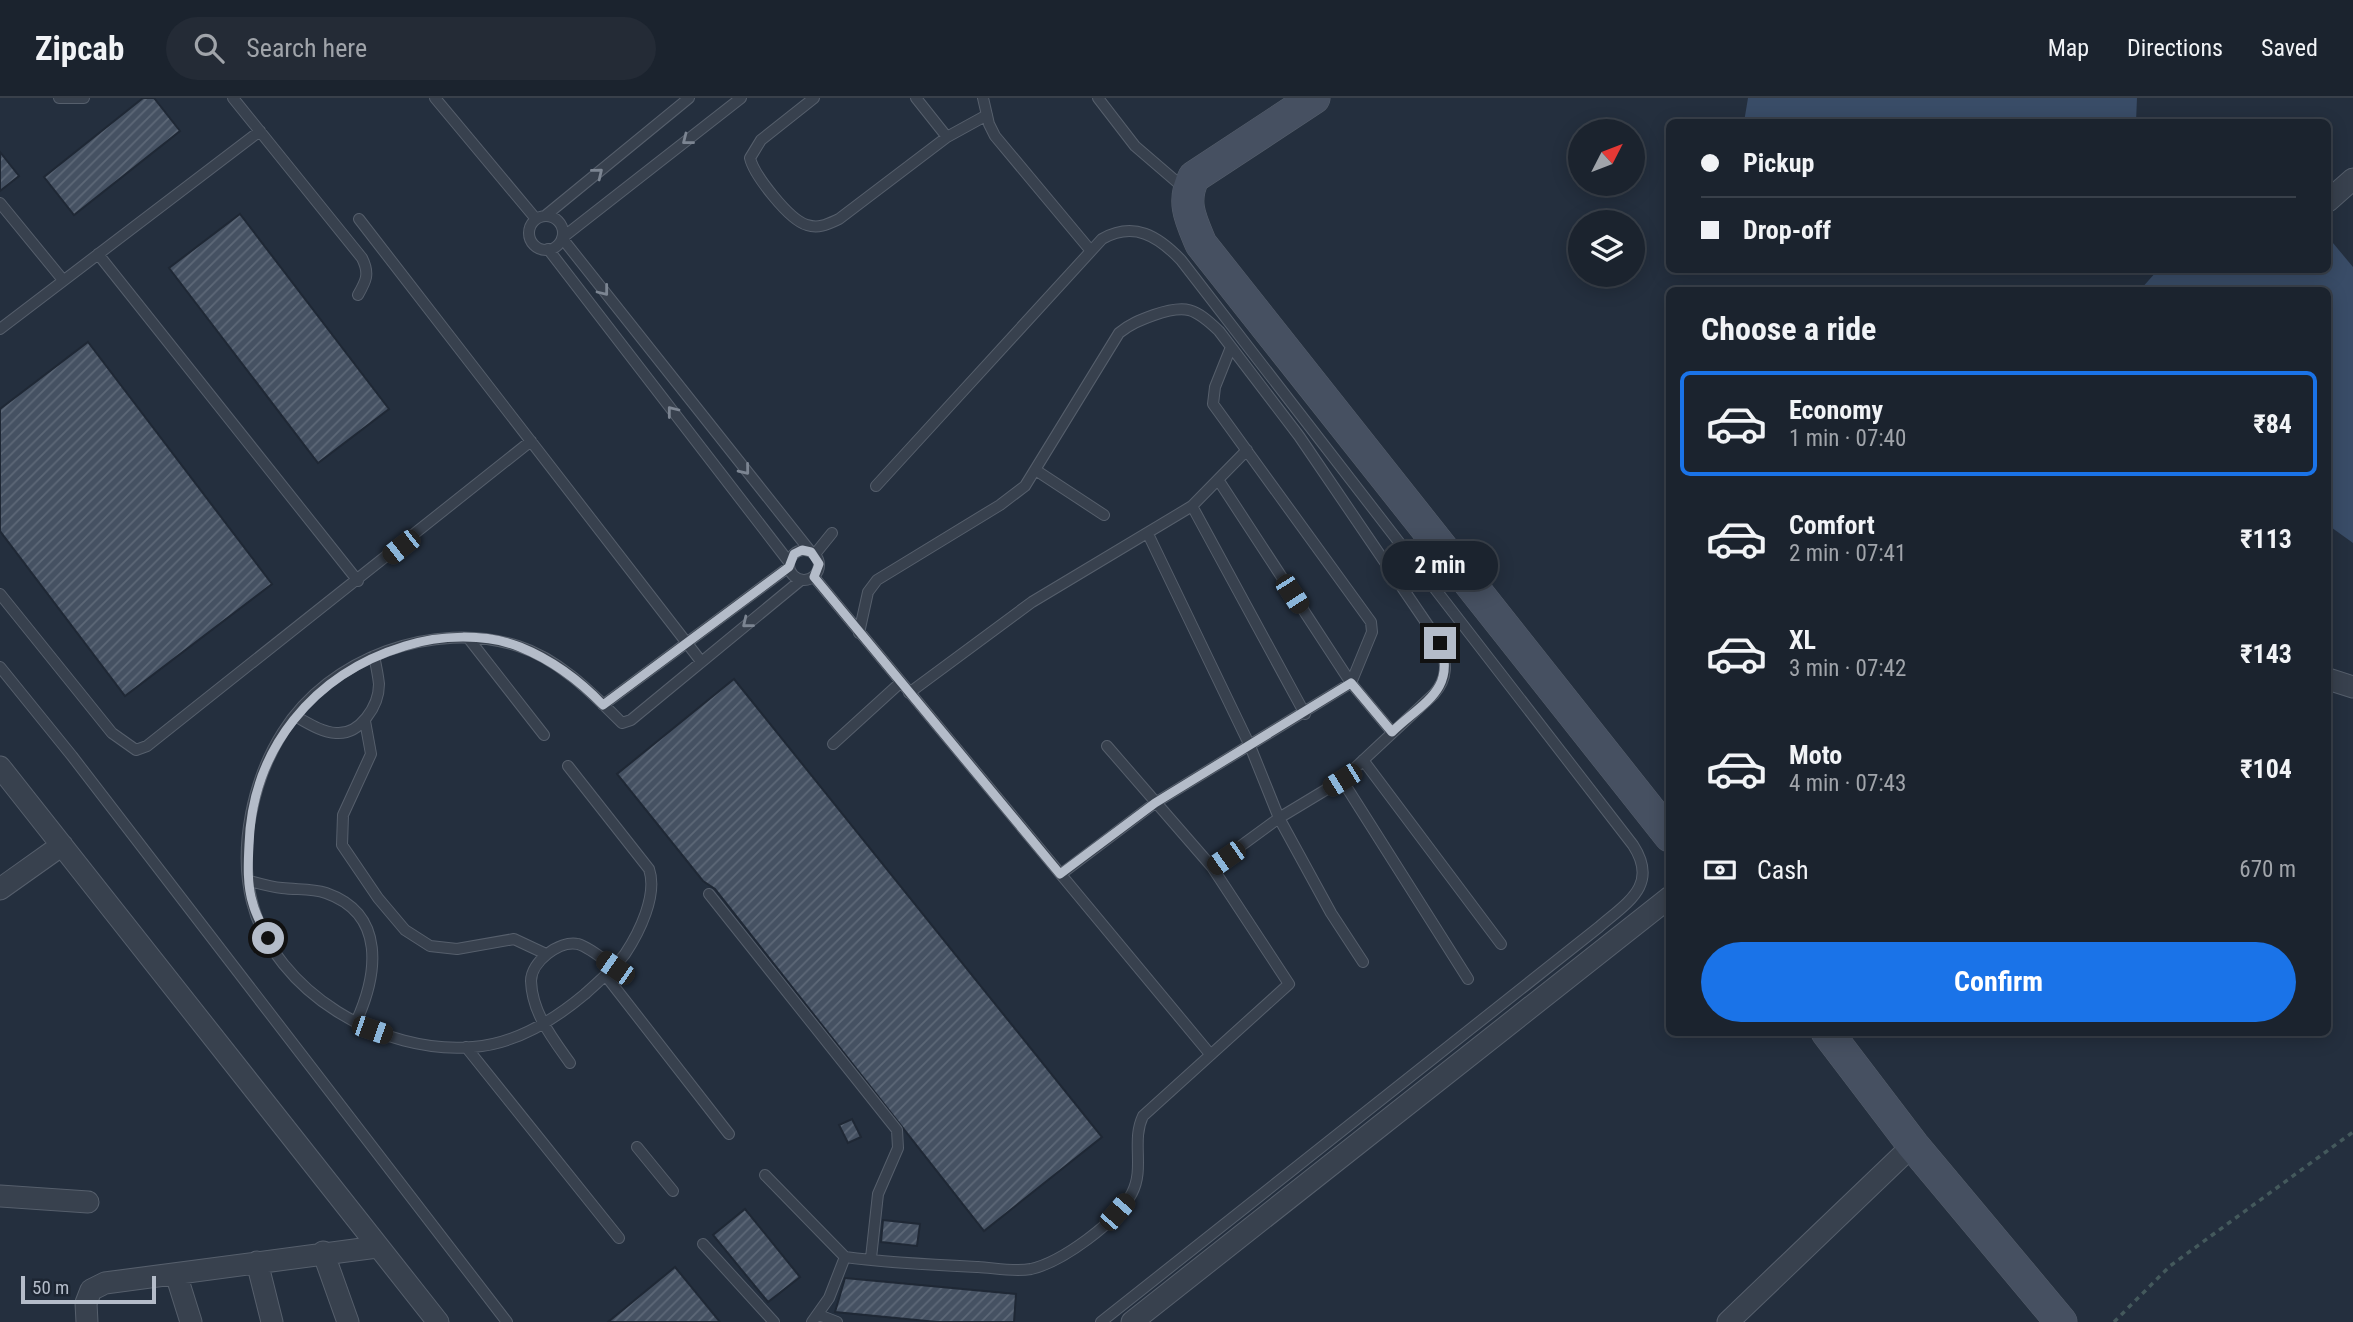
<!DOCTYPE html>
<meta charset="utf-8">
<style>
:root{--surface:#1b232e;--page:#242b36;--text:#f1f3f6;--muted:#a0a4aa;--line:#39404a;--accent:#1a73e8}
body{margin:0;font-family:"Roboto Condensed",sans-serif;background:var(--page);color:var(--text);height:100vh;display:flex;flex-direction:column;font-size:26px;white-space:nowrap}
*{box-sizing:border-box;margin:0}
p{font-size:23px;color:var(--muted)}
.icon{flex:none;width:38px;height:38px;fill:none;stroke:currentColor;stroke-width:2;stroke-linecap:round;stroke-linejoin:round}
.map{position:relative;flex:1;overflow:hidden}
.sheet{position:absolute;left:1666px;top:189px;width:665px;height:749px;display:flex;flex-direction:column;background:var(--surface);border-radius:10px;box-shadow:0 4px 18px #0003,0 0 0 2px var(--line)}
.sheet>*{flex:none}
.guide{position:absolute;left:1666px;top:21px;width:665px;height:154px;border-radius:10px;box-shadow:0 4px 18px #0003,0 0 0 2px var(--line);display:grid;align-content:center;height:154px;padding:0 35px;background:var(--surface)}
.needle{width:46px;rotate:48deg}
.fabs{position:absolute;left:1568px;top:21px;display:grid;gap:14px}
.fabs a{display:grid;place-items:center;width:77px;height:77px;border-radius:50%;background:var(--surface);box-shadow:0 4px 18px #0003,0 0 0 2px var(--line);font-size:35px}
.scale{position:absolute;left:21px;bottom:18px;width:135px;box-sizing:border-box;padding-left:7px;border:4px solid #b4bcc9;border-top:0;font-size:19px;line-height:24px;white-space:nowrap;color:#b4bcc9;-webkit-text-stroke:5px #1d2633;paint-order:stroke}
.end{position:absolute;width:32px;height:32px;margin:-16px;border:9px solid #b4bcc9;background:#111;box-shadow:0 0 0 4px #111}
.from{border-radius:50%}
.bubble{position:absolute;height:49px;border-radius:24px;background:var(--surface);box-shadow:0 4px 18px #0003,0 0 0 2px var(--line);font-size:23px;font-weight:700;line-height:49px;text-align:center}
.car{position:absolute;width:21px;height:42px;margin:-21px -10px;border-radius:9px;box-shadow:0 0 5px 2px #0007;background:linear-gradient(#222 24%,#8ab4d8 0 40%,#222 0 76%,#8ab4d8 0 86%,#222 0)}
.guide b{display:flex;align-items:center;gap:24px;height:66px;font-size:26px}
.guide b+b{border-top:2px solid var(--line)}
.guide i{width:18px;height:18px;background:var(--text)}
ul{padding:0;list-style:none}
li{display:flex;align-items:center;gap:21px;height:105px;margin:0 14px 10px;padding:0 21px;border:4px solid transparent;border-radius:10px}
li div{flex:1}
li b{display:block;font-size:26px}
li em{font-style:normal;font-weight:700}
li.selected{border-color:var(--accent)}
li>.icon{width:63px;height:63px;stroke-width:1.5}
h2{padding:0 35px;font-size:32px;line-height:84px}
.pay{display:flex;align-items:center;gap:18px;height:77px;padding:0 35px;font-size:26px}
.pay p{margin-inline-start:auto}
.button{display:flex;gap:14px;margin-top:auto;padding:14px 35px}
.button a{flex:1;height:80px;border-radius:42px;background:var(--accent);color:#fff;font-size:28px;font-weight:700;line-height:80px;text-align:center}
header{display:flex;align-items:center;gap:42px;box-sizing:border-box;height:98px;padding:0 35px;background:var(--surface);border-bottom:2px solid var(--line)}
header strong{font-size:33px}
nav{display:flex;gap:38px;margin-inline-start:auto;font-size:24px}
.search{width:490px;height:63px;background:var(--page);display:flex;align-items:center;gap:18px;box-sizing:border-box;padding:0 24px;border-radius:38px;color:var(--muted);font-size:26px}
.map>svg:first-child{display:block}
.water{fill:#394c67}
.building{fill:url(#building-hatch);stroke:#1f2835;stroke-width:2}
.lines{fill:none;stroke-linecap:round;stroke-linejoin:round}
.lane-casing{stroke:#565f6c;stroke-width:12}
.street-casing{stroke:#565f6c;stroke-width:23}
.secondary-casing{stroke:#565f6c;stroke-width:33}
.path{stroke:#44595c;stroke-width:3.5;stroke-dasharray:5 5;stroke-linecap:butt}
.lane{stroke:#38414e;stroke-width:10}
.street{stroke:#38414e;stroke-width:21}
.secondary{stroke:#465061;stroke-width:32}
.oneway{stroke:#7c8592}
.route{stroke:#b4bcc9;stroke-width:9}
</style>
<header>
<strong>Zipcab</strong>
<div class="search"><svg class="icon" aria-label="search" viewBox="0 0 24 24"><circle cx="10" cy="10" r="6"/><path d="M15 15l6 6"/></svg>Search here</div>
<nav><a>Map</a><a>Directions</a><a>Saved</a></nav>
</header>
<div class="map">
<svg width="2353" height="1224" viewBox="0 0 2353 1224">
<defs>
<pattern id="building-hatch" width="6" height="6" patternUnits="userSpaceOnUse" patternTransform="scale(1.75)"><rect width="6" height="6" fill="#455162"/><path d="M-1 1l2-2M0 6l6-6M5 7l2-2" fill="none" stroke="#5d6877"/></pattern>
</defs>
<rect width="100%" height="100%" fill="#242f3e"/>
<!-- water -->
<path class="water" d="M 1748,0 L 2137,0 L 2136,24 L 1993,24 L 1989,22 L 1744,24 Z
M 2328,139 L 2353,169 L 2353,445 L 2328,427 L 2328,192 L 2140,192 L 2157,173 L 2162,172 L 2328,172 Z"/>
<!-- building -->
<path class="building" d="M 143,0 L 154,0 L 180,33 L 74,117 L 44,79 Z
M 0,54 L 19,78 L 0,93 Z
M 240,116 L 389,311 L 318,365 L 169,170 Z
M 88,244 L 272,486 L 125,598 L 0,433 L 0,311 Z
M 734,581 L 1102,1039 L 984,1133 L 715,791 L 703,783 L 617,676 Z
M 852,1021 L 861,1039 L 848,1045 L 839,1027 Z
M 745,1111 L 800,1179 L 768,1204 L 713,1137 Z
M 883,1122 L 920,1126 L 917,1148 L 881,1144 Z
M 675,1169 L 720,1224 L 608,1224 Z
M 845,1180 L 1016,1196 L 1014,1224 L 937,1224 L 835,1214 Z"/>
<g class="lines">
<!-- lane casing -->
<g class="lane-casing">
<path id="lane" d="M 59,0 L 84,0
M 233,0 L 362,160 C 370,176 366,183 358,197
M 435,0 L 536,121
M 741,0 L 562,140 L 811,454
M 814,0 L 761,42 L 750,60 C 754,77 789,122 807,127 C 819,131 828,126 839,121 L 947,39 L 987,17
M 916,0 L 947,39
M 983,0 L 989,26 L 995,38 L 1091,153
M 1098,0 L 1135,48 L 1185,91
M 0,105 L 63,182
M 545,118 L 689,0
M529 135a17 17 0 1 1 34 0a17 17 0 1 1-34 0Z
M 359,121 L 700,562
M 548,151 L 789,464
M 98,156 L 358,483
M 0,231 L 260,33
M 1037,373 L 1104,417
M 1219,383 L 1351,585 L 1392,634
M 876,388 L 1102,141 C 1134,123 1158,138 1181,162 L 1633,747 C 1659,787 1628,804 1599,829 L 1101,1224
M 1192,408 L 1305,616
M 1148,436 L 1250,648 L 1279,720 L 1331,815 L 1363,864
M789 467a15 15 0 1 1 30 0a15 15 0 1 1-30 0Z
M 815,456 L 832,435
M 814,479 L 1210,956
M 0,496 L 112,635 L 136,652 L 147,648 L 531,343
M 859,535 L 868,494 L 877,482 L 1000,407 L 1025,388 L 1119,235 C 1130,226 1140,222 1154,217 C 1186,206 1195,210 1219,233 L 1299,338 L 1440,545 C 1447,565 1448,580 1434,596 L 1342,682 L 1279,720 L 1212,769
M 469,541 L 544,637
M 0,569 L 72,658 L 507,1224
M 909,595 L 1032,504 L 1192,408 L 1247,352
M 603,607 L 789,469
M 295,618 C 308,625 321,634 336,635 C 360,637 379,608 379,586 C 378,577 376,567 374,558
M 365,623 L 371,656 L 343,717 L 342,747 L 378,800 L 405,832 L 430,848 L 457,851 L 514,841 L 546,856
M 833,646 L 900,585
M 1363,662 L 1501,846
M 568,668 L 649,771 C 658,797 639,835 625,856 C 613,872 599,883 585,896 C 554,922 515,946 473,949 C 383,957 275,895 252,804 C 238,749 253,681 283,634 C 329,560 434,521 518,548 C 559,561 592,595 622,625 L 631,622 L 801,482
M 1342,682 L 1468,881
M 1061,776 L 1155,705 L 1351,585 L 1372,534 L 1371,524 L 1213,306 L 1215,289 L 1231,249
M 250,783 C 261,786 271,789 282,790 C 297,792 311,790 326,795 C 386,816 378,876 356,924
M 709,796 L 897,1032 L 898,1050 L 878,1096 L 871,1160
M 606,878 L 729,1036
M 466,949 L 619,1140
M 570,965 C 553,941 532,915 531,883 C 531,864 559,842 578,846 C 591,850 604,862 615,870
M 637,1049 L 673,1093
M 765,1077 L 845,1159 C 889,1165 934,1167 978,1169 C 995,1170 1014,1174 1031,1171 C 1062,1164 1117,1124 1132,1095 C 1145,1070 1131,1043 1143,1018 L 1289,886 L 1212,769 L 1107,648
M 703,1146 L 774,1224
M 819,1217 L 837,1224
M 812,1224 L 829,1200 L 845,1159"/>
</g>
<!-- street casing -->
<g class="street-casing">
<path id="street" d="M 2328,103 L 2353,81
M 2328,581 L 2353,589
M 0,669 L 438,1224
M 0,791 L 62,747
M 0,1098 L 88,1104
M 323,1154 L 348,1224
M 257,1164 L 272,1224
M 176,1176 L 191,1224
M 87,1224 L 86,1205 L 91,1192 L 105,1185 L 377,1149
M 1132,1224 L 1670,799
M 1728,1224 L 1913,1047"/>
</g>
<!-- secondary casing -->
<g class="secondary-casing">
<path id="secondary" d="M 1314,0 L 1194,79 C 1181,104 1191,122 1201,146 L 1670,738
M 1827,934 L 1913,1047 L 2061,1224"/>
</g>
<!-- path -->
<path class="path" d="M 2114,1224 L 2170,1168 L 2353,1034"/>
<!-- lane -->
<use href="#lane" class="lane"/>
<!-- street -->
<use href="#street" class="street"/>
<!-- secondary -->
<use href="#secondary" class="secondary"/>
</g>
<!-- one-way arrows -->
<defs><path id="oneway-chevron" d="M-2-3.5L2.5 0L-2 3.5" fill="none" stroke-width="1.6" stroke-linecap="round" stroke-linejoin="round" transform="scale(1.75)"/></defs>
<g class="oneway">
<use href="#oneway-chevron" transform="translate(687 42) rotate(142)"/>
<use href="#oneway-chevron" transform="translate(598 75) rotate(-39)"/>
<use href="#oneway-chevron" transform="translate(604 193) rotate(52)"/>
<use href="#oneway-chevron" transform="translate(672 313) rotate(-128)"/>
<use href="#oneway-chevron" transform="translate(745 372) rotate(51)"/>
<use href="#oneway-chevron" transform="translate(747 525) rotate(141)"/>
</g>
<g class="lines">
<!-- route -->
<path class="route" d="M 268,840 C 263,829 256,818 253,806 C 247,788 248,766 249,747 C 252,651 313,576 405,548 C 439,537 486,535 520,549 C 552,562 580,583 603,607 L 789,469 L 794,456 L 802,452 L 811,454 L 819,466 L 814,479 L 1060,776 L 1155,705 L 1351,585 L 1392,634 C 1422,605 1457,592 1440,545"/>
</g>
</svg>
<div class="fabs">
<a><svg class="needle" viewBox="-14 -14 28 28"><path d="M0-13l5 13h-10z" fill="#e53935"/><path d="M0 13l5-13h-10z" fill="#a0a4aa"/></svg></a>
<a><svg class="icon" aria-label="layers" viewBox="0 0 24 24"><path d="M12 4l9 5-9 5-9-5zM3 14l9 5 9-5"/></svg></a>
</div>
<div class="scale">50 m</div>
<i class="end from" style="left:268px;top:840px"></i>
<i class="end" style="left:1440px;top:545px"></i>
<div class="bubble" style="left:1382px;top:443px;width:116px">2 min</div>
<i class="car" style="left:401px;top:449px;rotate:232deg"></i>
<i class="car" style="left:1292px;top:496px;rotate:147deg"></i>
<i class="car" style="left:1342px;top:682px;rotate:238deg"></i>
<i class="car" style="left:1226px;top:760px;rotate:235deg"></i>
<i class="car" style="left:615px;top:870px;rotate:305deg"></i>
<i class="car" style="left:372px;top:932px;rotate:109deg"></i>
<i class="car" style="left:1117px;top:1114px;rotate:41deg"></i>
<div class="guide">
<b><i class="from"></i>Pickup</b>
<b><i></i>Drop-off</b>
</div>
<section class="sheet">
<h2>Choose a ride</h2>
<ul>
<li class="selected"><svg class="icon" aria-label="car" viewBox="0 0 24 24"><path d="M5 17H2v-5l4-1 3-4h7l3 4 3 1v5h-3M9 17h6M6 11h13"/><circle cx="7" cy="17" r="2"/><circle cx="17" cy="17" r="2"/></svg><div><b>Economy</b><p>1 min · 07:40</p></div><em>₹84</em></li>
<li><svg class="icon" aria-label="car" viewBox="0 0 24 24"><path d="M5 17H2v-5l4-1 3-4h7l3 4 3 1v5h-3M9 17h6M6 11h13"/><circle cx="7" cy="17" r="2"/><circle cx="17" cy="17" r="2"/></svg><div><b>Comfort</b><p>2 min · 07:41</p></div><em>₹113</em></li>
<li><svg class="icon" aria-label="car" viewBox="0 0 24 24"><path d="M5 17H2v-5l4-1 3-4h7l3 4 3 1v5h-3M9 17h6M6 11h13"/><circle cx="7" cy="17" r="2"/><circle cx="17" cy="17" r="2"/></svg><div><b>XL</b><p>3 min · 07:42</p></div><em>₹143</em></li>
<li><svg class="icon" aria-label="car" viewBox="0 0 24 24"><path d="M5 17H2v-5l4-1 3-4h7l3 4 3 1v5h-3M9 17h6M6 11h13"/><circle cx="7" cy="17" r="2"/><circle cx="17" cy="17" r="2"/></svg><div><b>Moto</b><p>4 min · 07:43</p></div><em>₹104</em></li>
</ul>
<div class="pay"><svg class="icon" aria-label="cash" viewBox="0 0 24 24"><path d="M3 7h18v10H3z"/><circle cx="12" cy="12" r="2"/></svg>Cash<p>670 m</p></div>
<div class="button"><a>Confirm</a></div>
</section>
</div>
